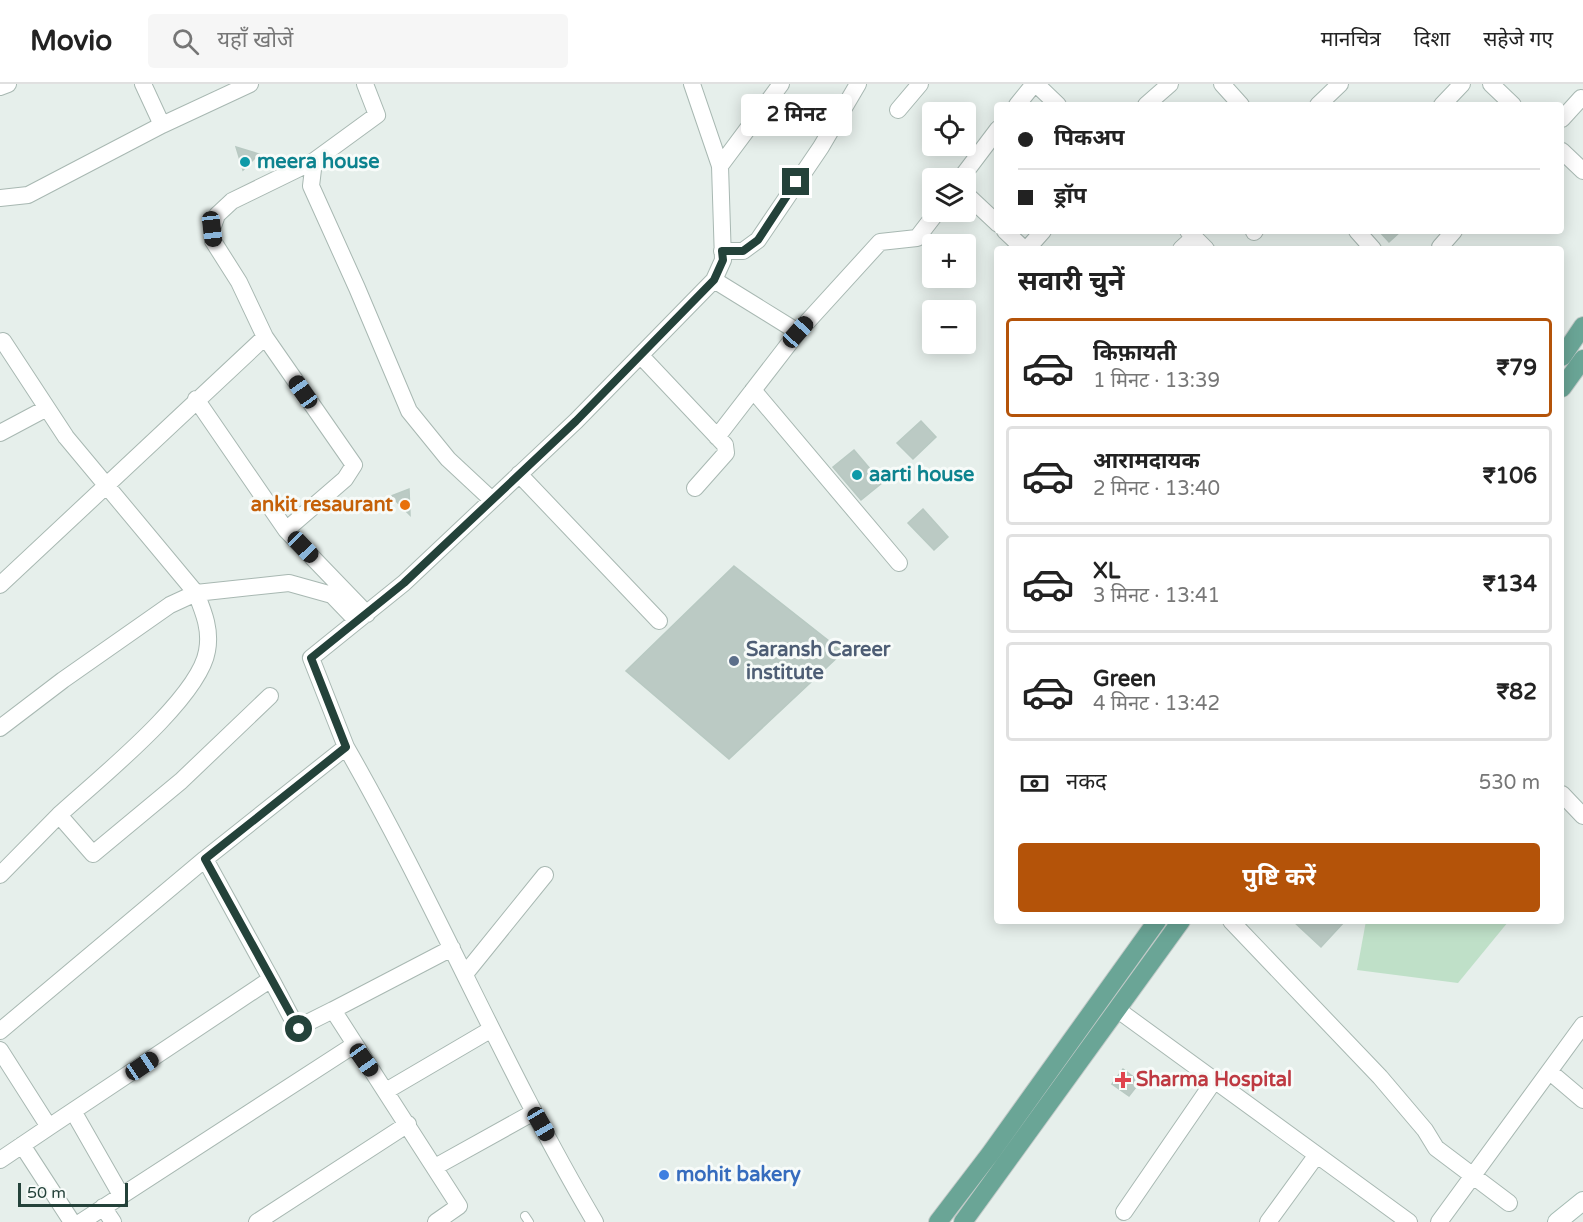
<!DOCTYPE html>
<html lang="hi">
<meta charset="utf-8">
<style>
:root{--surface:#fff;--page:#f6f6f6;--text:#222;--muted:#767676;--line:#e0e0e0;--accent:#b45309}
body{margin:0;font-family:"Varela Round","Noto Sans Devanagari",sans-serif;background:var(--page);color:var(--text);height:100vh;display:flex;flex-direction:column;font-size:22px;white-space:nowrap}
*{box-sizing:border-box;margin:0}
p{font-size:20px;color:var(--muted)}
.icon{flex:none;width:33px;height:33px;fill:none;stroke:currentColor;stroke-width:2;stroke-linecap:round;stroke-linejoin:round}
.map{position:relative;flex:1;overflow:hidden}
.drawer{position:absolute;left:994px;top:162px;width:570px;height:678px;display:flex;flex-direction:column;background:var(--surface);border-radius:6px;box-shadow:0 3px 15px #0003}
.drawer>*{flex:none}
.hud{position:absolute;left:994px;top:18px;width:570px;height:132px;border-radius:6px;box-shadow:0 3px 15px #0003;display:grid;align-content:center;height:132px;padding:0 24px;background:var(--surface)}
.buttons{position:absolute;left:922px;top:18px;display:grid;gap:12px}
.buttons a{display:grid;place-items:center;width:54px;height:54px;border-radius:6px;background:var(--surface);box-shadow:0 3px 15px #0003;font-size:30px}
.scale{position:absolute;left:18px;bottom:15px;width:110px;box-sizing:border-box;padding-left:6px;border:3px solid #24423a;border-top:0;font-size:16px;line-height:21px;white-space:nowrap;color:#24423a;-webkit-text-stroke:4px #f7fbf9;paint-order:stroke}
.end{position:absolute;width:27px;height:27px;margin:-14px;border:8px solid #24423a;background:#fff;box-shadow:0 0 0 3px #fff}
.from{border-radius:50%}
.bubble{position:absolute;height:42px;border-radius:6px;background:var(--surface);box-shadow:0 3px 15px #0003;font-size:20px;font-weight:700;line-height:42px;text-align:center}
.car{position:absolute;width:18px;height:36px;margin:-18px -9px;border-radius:8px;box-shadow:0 0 4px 2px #0007;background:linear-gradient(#222 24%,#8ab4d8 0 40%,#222 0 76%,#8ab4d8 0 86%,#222 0)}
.hud b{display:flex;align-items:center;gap:21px;height:57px;font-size:22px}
.hud b+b{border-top:2px solid var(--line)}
.hud i{width:15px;height:15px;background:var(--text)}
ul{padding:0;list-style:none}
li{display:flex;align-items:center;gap:18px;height:99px;margin:0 12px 9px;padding:0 12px;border:3px solid var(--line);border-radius:6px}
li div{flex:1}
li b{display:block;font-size:22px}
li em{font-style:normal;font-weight:700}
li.active{border-color:var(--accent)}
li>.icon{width:54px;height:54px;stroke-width:1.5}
h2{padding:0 24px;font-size:27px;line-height:72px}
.pay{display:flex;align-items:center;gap:15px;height:66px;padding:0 24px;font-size:22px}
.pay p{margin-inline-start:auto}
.primary-button{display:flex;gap:12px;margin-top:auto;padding:12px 24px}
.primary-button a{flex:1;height:69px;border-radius:6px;background:var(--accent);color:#fff;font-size:24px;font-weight:700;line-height:69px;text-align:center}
header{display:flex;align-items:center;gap:36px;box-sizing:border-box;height:84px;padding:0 30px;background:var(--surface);border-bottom:2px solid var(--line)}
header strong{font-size:28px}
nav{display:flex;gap:33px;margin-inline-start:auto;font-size:21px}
.search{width:420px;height:54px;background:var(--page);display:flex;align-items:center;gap:15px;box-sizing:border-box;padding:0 21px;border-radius:6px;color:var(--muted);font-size:22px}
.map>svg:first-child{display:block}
.green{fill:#bfe0c8}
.building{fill:#bbcac4;stroke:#b8c9c2;stroke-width:1.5}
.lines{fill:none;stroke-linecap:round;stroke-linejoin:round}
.lane-casing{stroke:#a8b8b2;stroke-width:10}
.street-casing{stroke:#a8b8b2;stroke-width:18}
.secondary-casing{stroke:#a4bbb3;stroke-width:20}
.primary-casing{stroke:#c2cac8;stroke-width:20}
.lane{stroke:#fff;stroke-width:8}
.street{stroke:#fff;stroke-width:16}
.secondary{stroke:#fff;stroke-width:18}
.primary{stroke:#6aa596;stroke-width:18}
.route{stroke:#24423a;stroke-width:8}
.culture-dot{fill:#0f9aa8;stroke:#f7fbf9;stroke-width:2}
.food-dot{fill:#e8710a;stroke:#f7fbf9;stroke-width:2}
.service-dot{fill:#5c6f8a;stroke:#f7fbf9;stroke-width:2}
.health-dot{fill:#e0444e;stroke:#f7fbf9;stroke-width:2}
.shop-dot{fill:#3f7fe0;stroke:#f7fbf9;stroke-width:2}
.labels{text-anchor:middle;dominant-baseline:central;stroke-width:6;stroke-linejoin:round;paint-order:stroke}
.culture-label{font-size:20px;font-weight:bold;fill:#0d838f;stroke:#f7fbf9;text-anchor:start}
.food-label{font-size:20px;font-weight:bold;fill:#c56008;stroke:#f7fbf9;text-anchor:end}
.service-label{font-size:20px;font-weight:bold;fill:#4e5e75;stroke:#f7fbf9;text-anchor:start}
.health-label{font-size:20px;font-weight:bold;fill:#be3a42;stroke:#f7fbf9;text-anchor:start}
.shop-label{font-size:20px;font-weight:bold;fill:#366cbe;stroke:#f7fbf9;text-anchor:start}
</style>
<header>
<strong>Movio</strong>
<div class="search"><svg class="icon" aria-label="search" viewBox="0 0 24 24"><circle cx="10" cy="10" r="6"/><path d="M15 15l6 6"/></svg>यहाँ खोजें</div>
<nav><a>मानचित्र</a><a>दिशा</a><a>सहेजे गए</a></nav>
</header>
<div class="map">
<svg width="1583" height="1138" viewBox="0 0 1583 1138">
<rect width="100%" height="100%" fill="#e6efeb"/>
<!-- green -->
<path class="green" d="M 1366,837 L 1506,837 L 1508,838 L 1458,899 L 1357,886 Z"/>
<!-- building -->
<path class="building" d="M 236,63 L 259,70 L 243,86 Z
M 1379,147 L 1401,147 L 1389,158 Z
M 921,337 L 936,353 L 913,375 L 897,359 Z
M 854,366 L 882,399 L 861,416 L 833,383 Z
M 409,405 L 410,431 L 391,412 Z
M 923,425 L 948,453 L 934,466 L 908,439 Z
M 734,482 L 843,568 L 729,675 L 626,587 Z
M 1293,837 L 1345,837 L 1321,863 Z
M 1123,985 L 1140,998 L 1129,1012 L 1112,1000 Z"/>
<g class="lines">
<!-- lane casing -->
<g class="lane-casing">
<path id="lane" d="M 525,1132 L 529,1138"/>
</g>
<!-- street casing -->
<g class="street-casing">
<path id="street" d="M 143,0 L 162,41 L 250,0
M 365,0 L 377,31 L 314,77 L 311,102 L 357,204 L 409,327 L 448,375 L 492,416
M 1036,0 L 1058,21
M 1222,0 L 1241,21
M 1491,0 L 1513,21
M 0,3 L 8,0
M 1017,21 L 1034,0
M 1146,21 L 1170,0
M 1318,21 L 1340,0
M 1442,21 L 1462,0
M 898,26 L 920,0
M 1562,35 L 1581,14
M 1562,67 L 1583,87
M 720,82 L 781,0
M 961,94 L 998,45
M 966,110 L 998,140
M 0,114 L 28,111 L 162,41
M 1005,147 L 1024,165
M 1188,147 L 1206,165
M 1357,147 L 1373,165
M 1254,148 L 1255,147
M 1440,163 L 1454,147
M 1027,165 L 1043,147
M 1181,165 L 1194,153
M 722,167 L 743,167 L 758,156 L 821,63 L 858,0
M 714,196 L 798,248 L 880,158 L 917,154 L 937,128
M 3,257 L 66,353 L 196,509 C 204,529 211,546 207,567 C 199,615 96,697 59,731
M 641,272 L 725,361 L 726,369 L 695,404
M 753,306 L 899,479
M 196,315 L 286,446 L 367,530
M 0,349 L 47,324
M 717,353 L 798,248
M 519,390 L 659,537
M 286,446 L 345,395 L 354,381 L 265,253 L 239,198 L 213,157 L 212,145 L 217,131 L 232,117 L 314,77
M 0,501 L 265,253
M 0,644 L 63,596 L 170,521 L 196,509 L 289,499 L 332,511 L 357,537
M 346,663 C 435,818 504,984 595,1138
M 1562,710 L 1583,732
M 0,791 L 59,731 L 93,770 L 181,697 L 270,612
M 1231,837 L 1380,993 L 1425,1046 L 1436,1064 L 1509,1119
M 465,890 L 545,791
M 271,895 L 297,944 L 333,926 L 459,1122 L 436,1138
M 333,926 L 452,864
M 1118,926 L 1409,1138
M 0,947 L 205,775 L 346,663 L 311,574 L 404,499 L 576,337 L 714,196 L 723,176 L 720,82 L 692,0
M 0,966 L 49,1043 L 73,1027 L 121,1111
M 1550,988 L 1583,1016
M 386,1007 L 490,946
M 73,1027 L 271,895 L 205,775
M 22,1061 L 72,1138
M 0,1076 L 49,1043
M 435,1083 L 534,1028
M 103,1123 L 113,1138
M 1124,1128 L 1214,997
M 81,1138 L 354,961
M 257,1138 L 408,1040
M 1268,1138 L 1316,1072
M 1439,1138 L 1583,941"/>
</g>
<!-- secondary casing -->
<g class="secondary-casing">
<path id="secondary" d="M 1557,1138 L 1583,1117"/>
</g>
<!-- primary casing -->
<g class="primary-casing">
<path id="primary" d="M 1562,273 L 1583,242
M 1562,304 L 1583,275
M 938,1138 L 990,1070 L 1157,837
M 963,1138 L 1181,837"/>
</g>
<!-- lane -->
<use href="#lane" class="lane"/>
<!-- street -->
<use href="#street" class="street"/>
<!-- secondary -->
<use href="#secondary" class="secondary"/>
<!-- primary -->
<use href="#primary" class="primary"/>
</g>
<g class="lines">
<!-- route -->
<path class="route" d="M 299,945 L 205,775 L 346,663 L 311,574 L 404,499 L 576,337 L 714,196 L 723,176 L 722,167 L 743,167 L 758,156 L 796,98"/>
</g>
<!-- markers -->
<g class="culture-dot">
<circle cx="245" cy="78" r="6"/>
<circle cx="857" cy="391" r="6"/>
</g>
<circle class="food-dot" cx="405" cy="421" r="6"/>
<circle class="service-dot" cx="734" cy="577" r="6"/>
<path class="health-dot" d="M1120 987h6v6h6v6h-6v6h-6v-6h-6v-6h6z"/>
<circle class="shop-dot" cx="664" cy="1091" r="6"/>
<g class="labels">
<!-- culture labels -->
<g class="culture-label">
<text x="257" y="78">meera house</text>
<text x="869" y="391">aarti house</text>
</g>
<!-- food labels -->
<g class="food-label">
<text x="393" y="421">ankit resaurant</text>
</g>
<!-- service labels -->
<g class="service-label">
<text x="746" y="566">Saransh Career<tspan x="746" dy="23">institute</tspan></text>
</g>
<!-- health labels -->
<g class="health-label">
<text x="1136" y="996">Sharma Hospital</text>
</g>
<!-- shop labels -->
<g class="shop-label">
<text x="676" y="1091">mohit bakery</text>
</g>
</g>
</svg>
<div class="buttons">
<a><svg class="icon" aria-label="locate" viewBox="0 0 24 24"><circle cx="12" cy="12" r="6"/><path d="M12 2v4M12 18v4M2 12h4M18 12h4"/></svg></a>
<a><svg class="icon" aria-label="layers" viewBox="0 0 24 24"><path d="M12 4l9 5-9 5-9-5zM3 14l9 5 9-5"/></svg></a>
<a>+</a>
<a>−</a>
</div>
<div class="scale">50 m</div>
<i class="end from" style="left:299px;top:945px"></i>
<i class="end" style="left:796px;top:98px"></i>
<div class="bubble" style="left:741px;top:10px;width:111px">2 मिनट</div>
<i class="car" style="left:212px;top:145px;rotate:173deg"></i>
<i class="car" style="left:798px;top:248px;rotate:42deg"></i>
<i class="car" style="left:303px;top:308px;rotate:325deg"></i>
<i class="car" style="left:303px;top:463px;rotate:136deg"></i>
<i class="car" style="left:364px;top:976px;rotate:145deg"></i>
<i class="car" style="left:142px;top:982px;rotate:56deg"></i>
<i class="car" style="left:541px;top:1040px;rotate:150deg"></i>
<div class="hud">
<b><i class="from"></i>पिकअप</b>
<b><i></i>ड्रॉप</b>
</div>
<section class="drawer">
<h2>सवारी चुनें</h2>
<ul>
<li class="active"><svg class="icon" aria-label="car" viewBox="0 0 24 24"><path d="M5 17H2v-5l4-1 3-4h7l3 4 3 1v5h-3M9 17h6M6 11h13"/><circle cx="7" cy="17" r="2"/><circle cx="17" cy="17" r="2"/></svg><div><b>किफ़ायती</b><p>1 मिनट · 13:39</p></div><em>₹79</em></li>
<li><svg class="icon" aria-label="car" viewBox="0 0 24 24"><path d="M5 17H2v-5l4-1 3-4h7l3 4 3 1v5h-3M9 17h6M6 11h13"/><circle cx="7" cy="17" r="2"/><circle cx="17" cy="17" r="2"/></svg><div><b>आरामदायक</b><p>2 मिनट · 13:40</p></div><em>₹106</em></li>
<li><svg class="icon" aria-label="car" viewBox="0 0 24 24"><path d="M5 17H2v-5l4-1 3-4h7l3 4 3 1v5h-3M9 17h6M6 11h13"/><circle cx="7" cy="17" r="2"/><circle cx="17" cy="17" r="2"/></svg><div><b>XL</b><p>3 मिनट · 13:41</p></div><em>₹134</em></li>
<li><svg class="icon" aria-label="car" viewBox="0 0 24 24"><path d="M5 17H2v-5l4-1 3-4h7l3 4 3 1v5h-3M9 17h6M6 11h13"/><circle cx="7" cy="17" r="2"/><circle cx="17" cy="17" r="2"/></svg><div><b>Green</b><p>4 मिनट · 13:42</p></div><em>₹82</em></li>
</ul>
<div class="pay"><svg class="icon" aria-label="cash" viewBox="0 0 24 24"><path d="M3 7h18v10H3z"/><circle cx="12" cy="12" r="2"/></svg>नकद<p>530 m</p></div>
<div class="primary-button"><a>पुष्टि करें</a></div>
</section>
</div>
